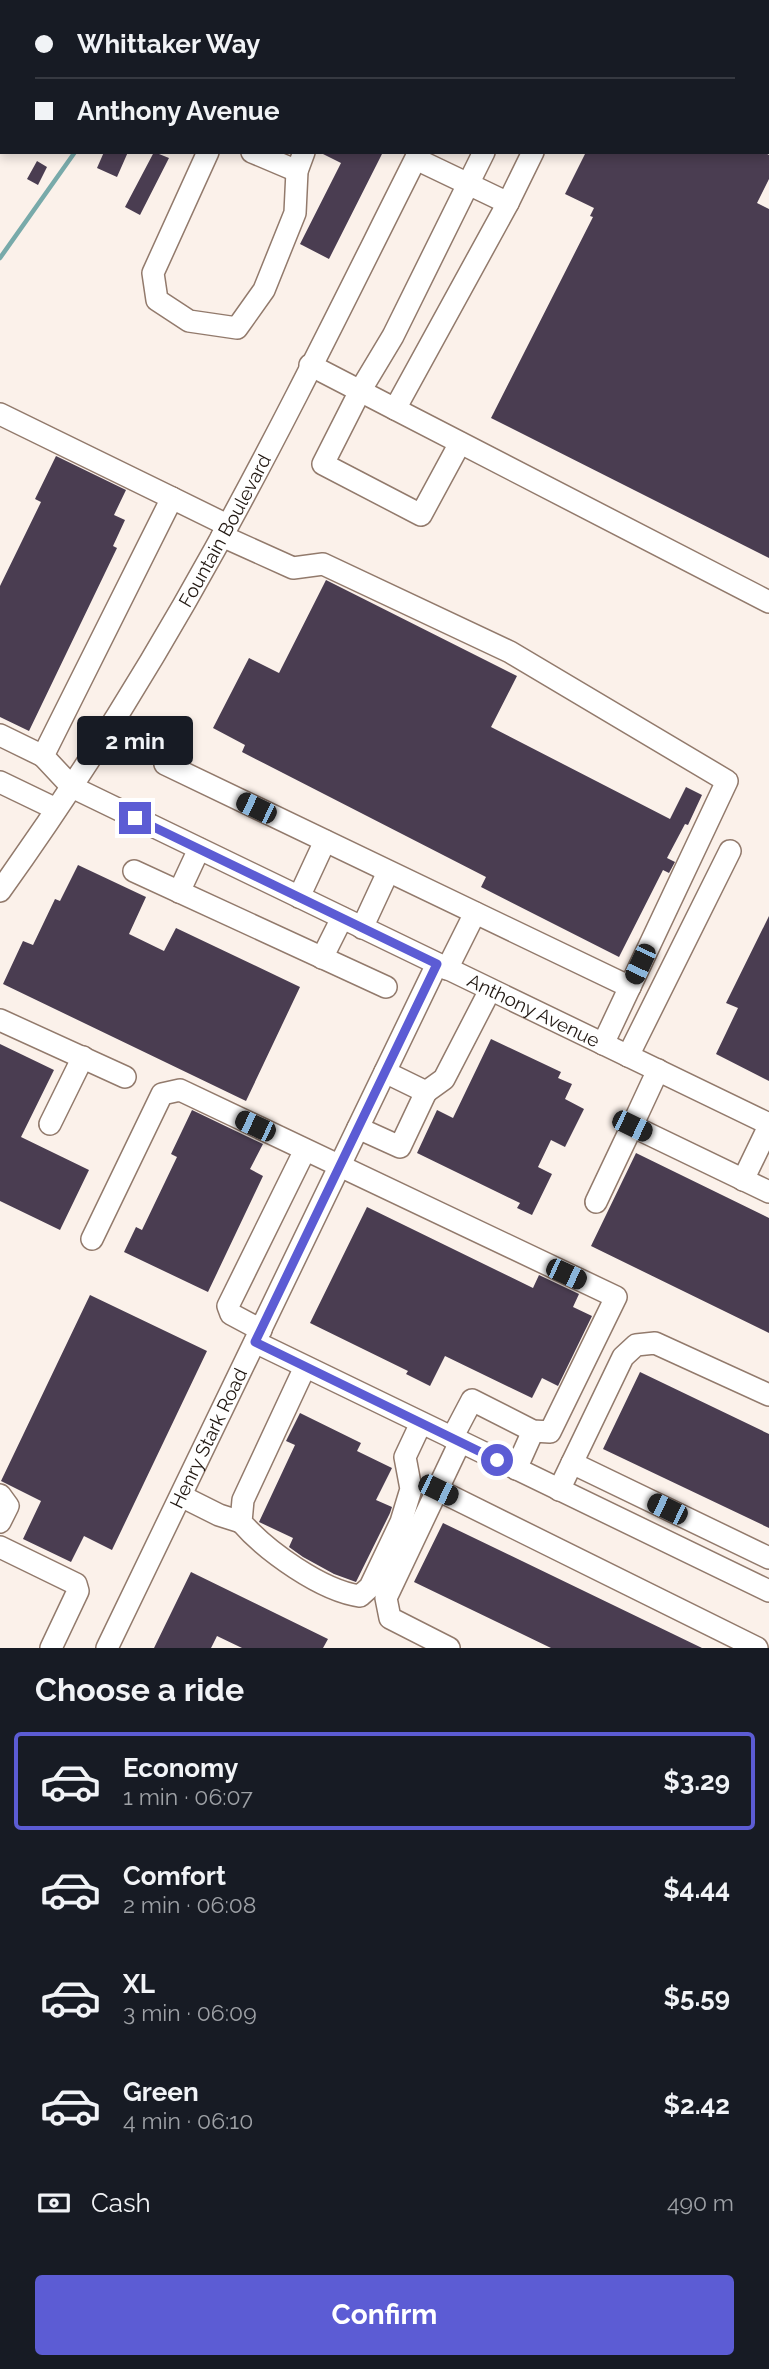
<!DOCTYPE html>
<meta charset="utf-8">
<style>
:root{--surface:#171b24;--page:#20242c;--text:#f1f3f6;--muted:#9ea1a6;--line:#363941;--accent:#5c5cd4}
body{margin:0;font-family:Raleway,sans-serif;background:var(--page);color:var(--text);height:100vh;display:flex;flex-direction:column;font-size:26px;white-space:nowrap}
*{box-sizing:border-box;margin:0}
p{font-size:23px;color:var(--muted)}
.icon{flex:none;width:38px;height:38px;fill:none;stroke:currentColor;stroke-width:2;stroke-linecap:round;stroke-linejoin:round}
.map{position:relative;height:1648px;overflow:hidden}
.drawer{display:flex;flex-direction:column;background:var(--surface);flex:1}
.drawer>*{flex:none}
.hud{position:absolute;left:0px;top:0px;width:770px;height:154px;box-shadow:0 4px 10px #0003;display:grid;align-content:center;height:154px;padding:0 35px;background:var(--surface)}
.end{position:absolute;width:32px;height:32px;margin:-16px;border:9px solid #5c5cd4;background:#fff;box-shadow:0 0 0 4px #fff}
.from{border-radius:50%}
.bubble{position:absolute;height:49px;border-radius:7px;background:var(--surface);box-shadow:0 4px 10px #0003;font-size:23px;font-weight:700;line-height:49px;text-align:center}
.car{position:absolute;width:21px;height:42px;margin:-21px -10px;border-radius:9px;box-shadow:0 0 5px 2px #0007;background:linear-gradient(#222 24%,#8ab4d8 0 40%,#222 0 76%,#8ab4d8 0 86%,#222 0)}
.hud b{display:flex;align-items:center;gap:24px;height:66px;font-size:26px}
.hud b+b{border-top:2px solid var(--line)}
.hud i{width:18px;height:18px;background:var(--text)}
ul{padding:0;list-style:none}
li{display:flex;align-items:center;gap:21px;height:98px;margin:0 14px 10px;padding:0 21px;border:4px solid transparent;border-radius:7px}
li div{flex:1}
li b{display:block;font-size:26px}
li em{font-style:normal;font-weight:700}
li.current{border-color:var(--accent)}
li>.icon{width:63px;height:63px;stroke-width:1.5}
h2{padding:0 35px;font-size:32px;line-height:84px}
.pay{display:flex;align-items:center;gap:18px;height:77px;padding:0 35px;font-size:26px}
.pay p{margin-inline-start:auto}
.cta{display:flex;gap:14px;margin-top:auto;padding:14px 35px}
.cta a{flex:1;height:80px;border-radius:7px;background:var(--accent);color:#fff;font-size:28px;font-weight:700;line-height:80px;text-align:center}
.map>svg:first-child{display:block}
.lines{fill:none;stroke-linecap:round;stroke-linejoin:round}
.stream{stroke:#78aaaa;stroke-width:4.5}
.building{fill:#4a3d51}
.minor-casing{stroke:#927a6c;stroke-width:24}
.minor{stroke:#fff;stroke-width:21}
.route{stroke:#5c5cd4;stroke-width:9}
.labels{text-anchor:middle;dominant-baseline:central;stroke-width:7;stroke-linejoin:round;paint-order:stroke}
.street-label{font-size:19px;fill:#211812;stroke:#fff}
</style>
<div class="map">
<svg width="769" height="1648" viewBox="0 0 769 1648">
<rect width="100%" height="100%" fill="#fbf1ea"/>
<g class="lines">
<!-- stream -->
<path class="stream" d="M 191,2 L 193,0
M 0,258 L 75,152"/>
</g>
<!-- building -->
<path class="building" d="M 104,152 L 128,152 L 117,177 L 97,168 Z
M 154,152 L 169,158 L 140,215 L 125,207 Z
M 319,152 L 383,152 L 329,259 L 300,244 L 341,163 Z
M 586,152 L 764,152 L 769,155 L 769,179 L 757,203 L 769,209 L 769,558 L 491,418 L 593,217 L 590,216 L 594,208 L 565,194 Z
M 37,161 L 47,167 L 38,185 L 27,179 Z
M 56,456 L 126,490 L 114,515 L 125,520 L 113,546 L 117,548 L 29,731 L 0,717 L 0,586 L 41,502 L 35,499 Z
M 326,580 L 517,676 L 491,727 L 670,819 L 686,787 L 702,795 L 688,825 L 685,824 L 667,858 L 675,862 L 669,873 L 663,870 L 619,957 L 481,887 L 486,877 L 242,752 L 245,745 L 213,728 L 249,658 L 279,673 Z
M 78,865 L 146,897 L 129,934 L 164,951 L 176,928 L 300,987 L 246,1101 L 3,984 L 23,941 L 33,945 L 55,899 L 60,901 Z
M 769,916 L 769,1081 L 716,1054 L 738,1008 L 726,1003 Z
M 491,1039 L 561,1072 L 558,1078 L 572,1084 L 565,1099 L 584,1109 L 565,1147 L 551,1140 L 538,1167 L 552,1174 L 532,1215 L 517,1208 L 520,1203 L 417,1153 L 437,1110 L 453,1118 Z
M 0,1044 L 54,1070 L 21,1137 L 89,1170 L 60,1230 L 0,1201 Z
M 192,1110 L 263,1144 L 250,1169 L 263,1176 L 208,1292 L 124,1252 L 136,1227 L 142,1230 L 177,1157 L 171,1154 Z
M 636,1153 L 769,1218 L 769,1333 L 591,1246 Z
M 367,1207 L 533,1288 L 539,1275 L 579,1294 L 573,1307 L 592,1316 L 558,1386 L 542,1378 L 532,1398 L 445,1356 L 430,1386 L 406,1374 L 408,1371 L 310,1323 Z
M 90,1295 L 207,1351 L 112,1550 L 84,1536 L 71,1562 L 23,1539 L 41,1501 L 1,1481 Z
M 640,1372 L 769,1434 L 769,1528 L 603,1449 Z
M 300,1413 L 361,1443 L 357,1451 L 392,1468 L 376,1500 L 392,1507 L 390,1513 L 356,1582 L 334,1574 L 303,1557 L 289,1547 L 293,1538 L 259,1522 L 295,1445 L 286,1441 Z
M 443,1523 L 702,1648 L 551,1648 L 414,1582 Z
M 191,1572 L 328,1639 L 323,1648 L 242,1648 L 217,1636 L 211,1648 L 154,1648 Z"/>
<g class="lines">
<!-- minor casing -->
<g class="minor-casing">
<g id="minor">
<path d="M 550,0 L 554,2"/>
<path d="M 496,2 L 497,0"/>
<path d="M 764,2 L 765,0"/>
<path d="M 768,106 L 769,106"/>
<path d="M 208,152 L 153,273 L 157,300 L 189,321 L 237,328 L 264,290 L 295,213 L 297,171 L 304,152"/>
<path d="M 252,152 L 297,171"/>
<path d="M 416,159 L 508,203 L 533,152"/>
<path d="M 310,365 L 395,409 L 508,203"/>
<path d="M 395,409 L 769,602"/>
<path d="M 0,414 L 172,498"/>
<path d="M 460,443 L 421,515 L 323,464 L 360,391 L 393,336 L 484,152"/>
<path id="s1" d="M 227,525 L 172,498 L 43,756 L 72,787 L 769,1124"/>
<path d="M 222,536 L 293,568 L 323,564 L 510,652 L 727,781 L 603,1044"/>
<path d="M 0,735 L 43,756"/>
<path d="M 165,764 L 630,987"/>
<path d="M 0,782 L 56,809"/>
<path d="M 134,871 L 386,987"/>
<path id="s2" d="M 0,891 C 78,782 150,667 215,549 C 287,419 352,285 419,152"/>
<path d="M 179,892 L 199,849"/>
<path d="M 299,897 L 325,841"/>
<path d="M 362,928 L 388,872"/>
<path d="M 322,958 L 342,918"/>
<path d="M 447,969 L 475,913"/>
<path d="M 0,1020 L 125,1077"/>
<path d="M 628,1056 L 730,851"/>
<path d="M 658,1070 L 632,1126 L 769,1192"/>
<path d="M 385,1072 L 426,1092 L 444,1079 L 490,990"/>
<path d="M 50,1124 L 83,1057"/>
<path d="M 358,1128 L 400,1147 L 426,1092"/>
<path d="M 743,1180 L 769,1126"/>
<path d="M 596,1202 L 632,1126"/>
<path d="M 92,1239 L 162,1094 L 180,1090 L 616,1297 L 550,1432 L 533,1431 L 472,1400 L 452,1438"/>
<path d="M 261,1330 L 231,1314 L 228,1306 L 305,1150"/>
<path d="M 255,1342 L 769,1591"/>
<path d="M 305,1367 L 243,1500 L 241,1522 C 266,1551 322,1591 360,1596 L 370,1587 L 401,1522 L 411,1489 L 405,1457 L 421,1423"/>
<path d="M 572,1463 L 769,1558"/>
<path d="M 516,1469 L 533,1431"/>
<path d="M 438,1490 L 757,1648"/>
<path d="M 559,1490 L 623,1357 L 636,1345 L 655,1343 L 769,1395"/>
<path d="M 0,1495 L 8,1506 L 0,1522"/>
<path d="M 181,1496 L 219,1515 L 241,1522"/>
<path d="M 0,1547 L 76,1584 L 78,1591 L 51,1648"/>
<path id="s3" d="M 107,1648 L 437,964"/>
<path d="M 449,1648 L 390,1618 L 386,1598 L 460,1442"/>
</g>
</g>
<!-- minor -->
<use href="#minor" class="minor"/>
</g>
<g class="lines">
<!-- route -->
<path class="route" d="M 135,818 L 437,964 L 255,1342 L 497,1460"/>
</g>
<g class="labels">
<!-- street labels -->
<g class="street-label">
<text stroke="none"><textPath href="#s2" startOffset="425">Fountain Boulevard</textPath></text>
<text stroke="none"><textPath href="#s1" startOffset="905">Anthony Avenue</textPath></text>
<text stroke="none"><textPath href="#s3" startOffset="233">Henry Stark Road</textPath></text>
</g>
</g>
</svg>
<i class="end from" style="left:497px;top:1460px"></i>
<i class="end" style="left:135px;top:818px"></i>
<div class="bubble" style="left:77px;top:716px;width:116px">2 min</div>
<i class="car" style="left:256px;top:808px;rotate:296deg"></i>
<i class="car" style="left:640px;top:964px;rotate:205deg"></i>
<i class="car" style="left:255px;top:1126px;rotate:295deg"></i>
<i class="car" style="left:632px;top:1126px;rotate:116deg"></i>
<i class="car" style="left:566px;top:1274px;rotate:115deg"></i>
<i class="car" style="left:438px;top:1490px;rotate:116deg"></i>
<i class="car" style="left:667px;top:1509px;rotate:296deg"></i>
<div class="hud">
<b><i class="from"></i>Whittaker Way</b>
<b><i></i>Anthony Avenue</b>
</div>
</div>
<section class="drawer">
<h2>Choose a ride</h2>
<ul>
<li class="current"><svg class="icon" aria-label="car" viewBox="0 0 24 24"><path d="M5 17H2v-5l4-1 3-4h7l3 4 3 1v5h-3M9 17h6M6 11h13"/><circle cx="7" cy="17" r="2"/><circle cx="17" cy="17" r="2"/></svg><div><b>Economy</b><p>1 min · 06:07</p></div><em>$3.29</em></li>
<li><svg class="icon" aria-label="car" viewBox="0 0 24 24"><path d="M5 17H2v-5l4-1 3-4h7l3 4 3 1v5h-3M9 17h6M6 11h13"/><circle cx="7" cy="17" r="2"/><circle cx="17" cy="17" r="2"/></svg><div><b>Comfort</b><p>2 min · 06:08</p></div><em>$4.44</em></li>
<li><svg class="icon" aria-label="car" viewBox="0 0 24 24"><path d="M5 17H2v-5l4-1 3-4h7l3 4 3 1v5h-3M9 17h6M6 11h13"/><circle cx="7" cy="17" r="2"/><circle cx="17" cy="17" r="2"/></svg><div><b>XL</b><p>3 min · 06:09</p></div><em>$5.59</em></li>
<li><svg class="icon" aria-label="car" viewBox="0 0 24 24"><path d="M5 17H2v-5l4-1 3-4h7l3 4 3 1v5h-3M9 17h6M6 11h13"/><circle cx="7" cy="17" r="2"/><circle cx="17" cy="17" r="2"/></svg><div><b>Green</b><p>4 min · 06:10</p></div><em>$2.42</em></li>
</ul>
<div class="pay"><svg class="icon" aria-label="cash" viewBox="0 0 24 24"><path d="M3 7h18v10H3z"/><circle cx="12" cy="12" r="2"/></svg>Cash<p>490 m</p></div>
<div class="cta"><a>Confirm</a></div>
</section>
